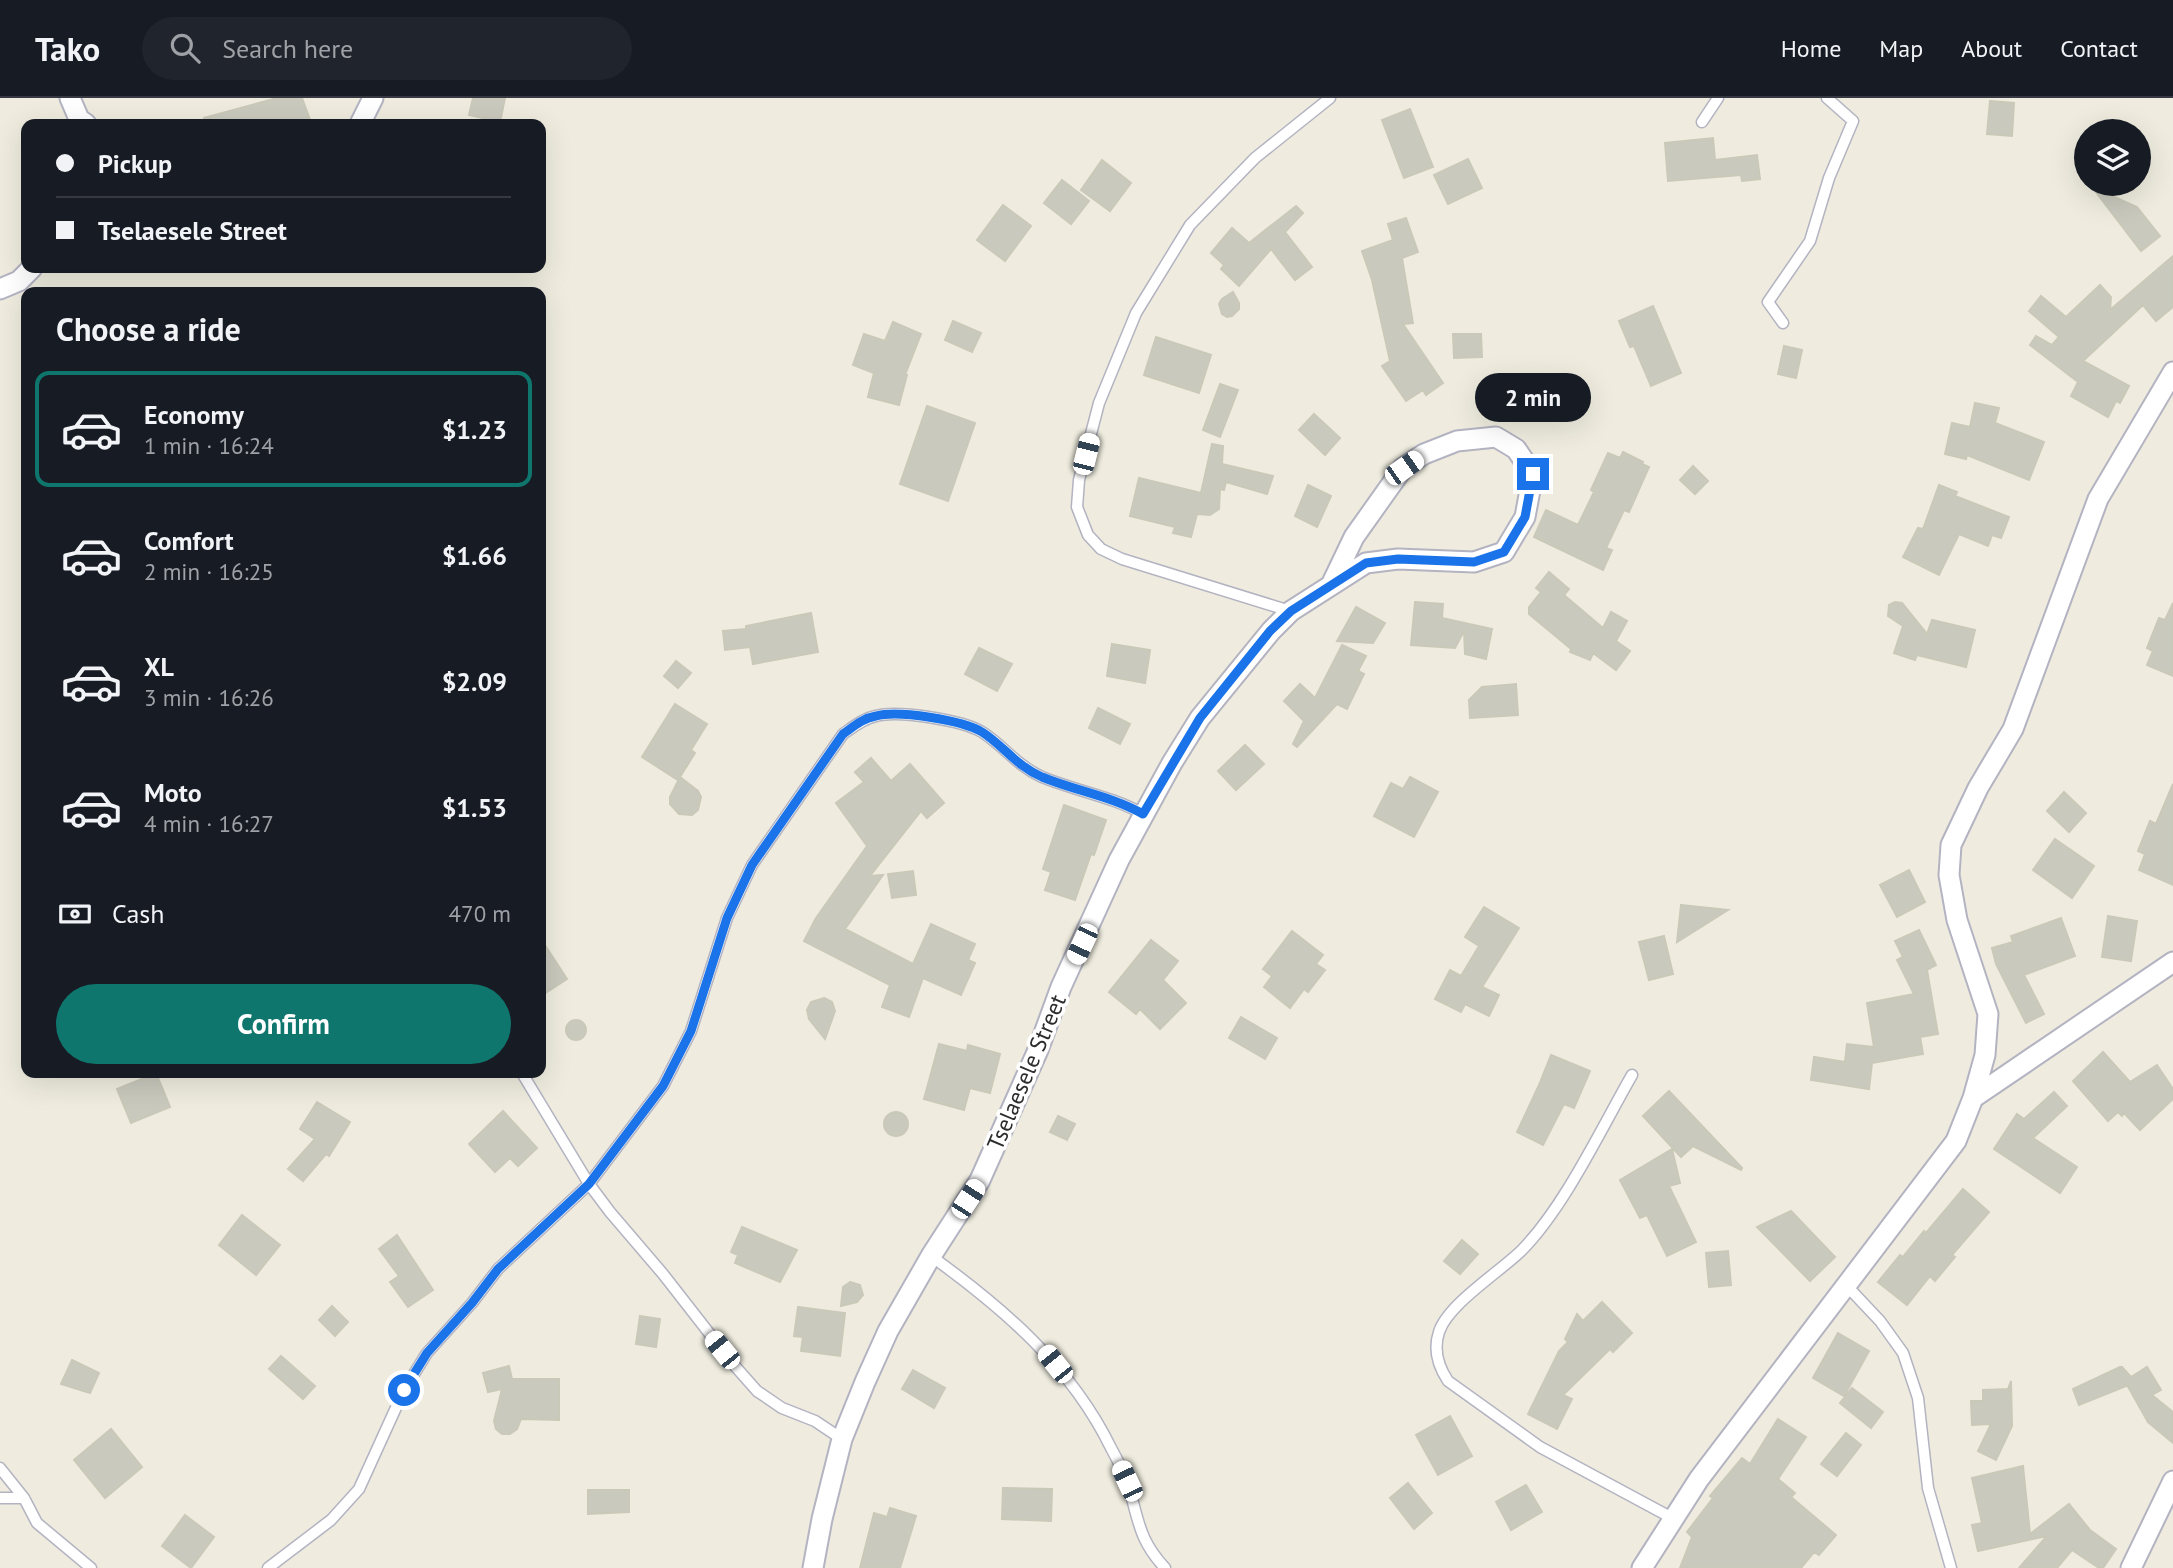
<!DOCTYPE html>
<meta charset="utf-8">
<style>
:root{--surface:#171b24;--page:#20242c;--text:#f1f3f6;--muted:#9ea1a6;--line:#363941;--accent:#0f766e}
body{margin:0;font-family:"PT Sans",sans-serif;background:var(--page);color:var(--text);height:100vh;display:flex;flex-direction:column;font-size:26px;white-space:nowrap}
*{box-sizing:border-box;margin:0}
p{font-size:23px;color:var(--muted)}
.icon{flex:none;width:38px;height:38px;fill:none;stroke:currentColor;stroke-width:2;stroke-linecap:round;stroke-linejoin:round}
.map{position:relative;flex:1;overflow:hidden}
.details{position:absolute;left:21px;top:189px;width:525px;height:791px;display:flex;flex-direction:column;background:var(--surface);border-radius:14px;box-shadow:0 7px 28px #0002}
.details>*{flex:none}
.guide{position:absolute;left:21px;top:21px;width:525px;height:154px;border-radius:14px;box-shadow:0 7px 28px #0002;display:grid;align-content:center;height:154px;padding:0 35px;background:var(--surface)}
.buttons{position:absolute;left:2074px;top:21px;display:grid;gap:14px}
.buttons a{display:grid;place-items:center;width:77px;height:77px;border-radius:50%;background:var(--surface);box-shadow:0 7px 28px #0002;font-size:35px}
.end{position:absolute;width:32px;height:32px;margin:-16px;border:9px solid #1a73e8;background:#fff;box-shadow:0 0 0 4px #fff}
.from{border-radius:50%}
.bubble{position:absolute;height:49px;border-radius:24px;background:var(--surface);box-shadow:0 7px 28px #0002;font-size:23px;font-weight:800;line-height:49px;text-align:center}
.car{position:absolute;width:21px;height:42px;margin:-21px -10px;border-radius:9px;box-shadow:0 0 5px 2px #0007;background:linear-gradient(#fff 24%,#345 0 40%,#fff 0 76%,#345 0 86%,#fff 0)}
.guide b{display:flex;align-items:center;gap:24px;height:66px;font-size:26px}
.guide b+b{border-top:2px solid var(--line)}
.guide i{width:18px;height:18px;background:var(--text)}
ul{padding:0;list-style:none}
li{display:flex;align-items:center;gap:21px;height:116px;margin:0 14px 10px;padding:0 21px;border:4px solid transparent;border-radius:14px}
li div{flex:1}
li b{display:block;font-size:26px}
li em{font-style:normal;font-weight:800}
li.current{border-color:var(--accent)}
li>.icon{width:63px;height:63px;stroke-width:1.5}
h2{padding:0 35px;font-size:32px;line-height:84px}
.pay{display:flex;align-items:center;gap:18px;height:77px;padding:0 35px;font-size:26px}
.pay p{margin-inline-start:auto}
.primary-button{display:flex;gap:14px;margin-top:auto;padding:14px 35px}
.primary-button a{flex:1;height:80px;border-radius:42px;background:var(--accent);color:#fff;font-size:28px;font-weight:800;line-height:80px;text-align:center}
header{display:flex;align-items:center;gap:42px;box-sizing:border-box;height:98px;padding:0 35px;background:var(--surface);border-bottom:2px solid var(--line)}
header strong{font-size:33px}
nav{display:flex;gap:38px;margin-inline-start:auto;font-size:24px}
.search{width:490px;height:63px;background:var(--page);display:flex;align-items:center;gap:18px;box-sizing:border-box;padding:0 24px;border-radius:38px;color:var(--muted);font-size:26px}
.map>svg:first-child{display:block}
.building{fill:#cac9be;stroke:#cac9b8;stroke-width:2}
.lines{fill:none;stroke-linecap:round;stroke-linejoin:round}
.service-casing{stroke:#b3b3c1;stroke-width:13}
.minor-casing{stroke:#b3b3c1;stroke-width:23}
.service{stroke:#fff;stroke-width:10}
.minor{stroke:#fff;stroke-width:19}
.route{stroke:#1a73e8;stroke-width:9}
.labels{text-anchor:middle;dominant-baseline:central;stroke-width:7;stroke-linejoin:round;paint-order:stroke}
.street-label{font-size:23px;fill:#2d2d2d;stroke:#fff}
</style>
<header>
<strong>Tako</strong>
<div class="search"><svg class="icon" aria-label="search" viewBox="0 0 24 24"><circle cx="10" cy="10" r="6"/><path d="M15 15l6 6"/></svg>Search here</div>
<nav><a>Home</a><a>Map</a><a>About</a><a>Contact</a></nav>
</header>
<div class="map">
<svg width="2173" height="1470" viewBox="0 0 2173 1470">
<rect width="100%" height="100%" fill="#efecdf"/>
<!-- building -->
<path class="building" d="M 277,0 L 302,0 L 310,22 L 298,26 L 205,26 L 204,20 Z
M 473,0 L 505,0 L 500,24 L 469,17 Z
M 1990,3 L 2014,5 L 2012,38 L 1987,36 Z
M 1410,11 L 1433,69 L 1404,80 L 1382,22 Z
M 1713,40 L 1715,62 L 1757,57 L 1760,81 L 1742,83 L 1741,77 L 1668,83 L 1665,45 Z
M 1468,61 L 1482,90 L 1448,106 L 1434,77 Z
M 1102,62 L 1131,85 L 1110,113 L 1081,92 Z
M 1062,82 L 1089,103 L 1071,126 L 1044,105 Z
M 2092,89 L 2137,109 L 2160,138 L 2141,153 Z
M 1003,107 L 1031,128 L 1005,163 L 977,142 Z
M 1296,108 L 1303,115 L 1285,134 L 1312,169 L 1295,182 L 1271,151 L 1239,188 L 1221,171 L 1224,167 L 1211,155 L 1232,130 L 1249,145 Z
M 1406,120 L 1418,154 L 1402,160 L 1413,225 L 1403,226 L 1443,285 L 1426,297 L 1423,292 L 1406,303 L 1382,268 L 1390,263 L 1372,182 L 1362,153 L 1393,142 L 1388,126 Z
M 2173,158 L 2173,209 L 2156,223 L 2143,207 L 2083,263 L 2129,288 L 2120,305 L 2116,303 L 2108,319 L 2071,298 L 2078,284 L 2030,247 L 2036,238 L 2052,247 L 2059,239 L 2029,213 L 2041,198 L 2066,219 L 2100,187 L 2111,199 L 2110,212 Z
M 1233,194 L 1239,205 L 1239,211 L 1232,218 L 1227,219 L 1222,216 L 1219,206 L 1222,201 Z
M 1653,208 L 1681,275 L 1651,288 L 1634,248 L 1630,249 L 1619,223 Z
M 953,223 L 981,235 L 972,254 L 945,242 Z
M 893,224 L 921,236 L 905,277 L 907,277 L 899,307 L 868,299 L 874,275 L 853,267 L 864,236 L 885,243 Z
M 1453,236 L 1481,236 L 1482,259 L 1454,260 Z
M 1156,239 L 1211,257 L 1199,295 L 1144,277 Z
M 1784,248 L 1802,252 L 1796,280 L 1778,276 Z
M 1220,286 L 1238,292 L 1220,339 L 1203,332 Z
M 1975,305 L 1999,310 L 1995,325 L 2044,344 L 2029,382 L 1967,357 L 1966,361 L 1945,356 L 1952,325 L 1970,329 Z
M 927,308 L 975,325 L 948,403 L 900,386 Z
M 1314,316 L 1340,340 L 1325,357 L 1299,332 Z
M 1212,346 L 1223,348 L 1222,366 L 1273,378 L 1267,396 L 1226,384 L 1224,392 L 1220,391 L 1219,411 L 1210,417 L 1197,416 L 1191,439 L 1173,435 L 1175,429 L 1130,418 L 1139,380 L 1201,395 Z
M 1623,354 L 1643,364 L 1642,366 L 1649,369 L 1629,414 L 1624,412 L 1606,450 L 1612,452 L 1603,472 L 1534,439 L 1546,412 L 1578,427 L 1594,394 L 1591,392 L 1608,355 L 1620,360 Z
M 1693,368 L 1708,383 L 1695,396 L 1680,382 Z
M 1308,387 L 1331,398 L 1317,429 L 1295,418 Z
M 1939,387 L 1957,394 L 1955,398 L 2009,419 L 2001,440 L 1992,437 L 1988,448 L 1959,436 L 1939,477 L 1903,459 L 1918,430 L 1923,431 Z
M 1549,474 L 1569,491 L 1564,497 L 1603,530 L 1611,514 L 1627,523 L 1616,543 L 1630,553 L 1616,572 L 1593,555 L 1590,562 L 1570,554 L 1571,551 L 1529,516 L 1529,509 L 1541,494 L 1536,490 Z
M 1415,504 L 1443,506 L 1442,520 L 1492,531 L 1486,561 L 1465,556 L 1464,533 L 1455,550 L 1411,547 Z
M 1895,504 L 1902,505 L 1927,536 L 1932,522 L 1975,532 L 1966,569 L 1917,557 L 1915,562 L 1894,555 L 1903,528 L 1888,518 L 1889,507 Z
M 2173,505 L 2173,578 L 2147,567 L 2153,553 L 2147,550 L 2159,520 L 2165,522 Z
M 1356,509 L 1385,525 L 1373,545 L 1337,543 Z
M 811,515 L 818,554 L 753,566 L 750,549 L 725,552 L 723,533 L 746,531 L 746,528 Z
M 1112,546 L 1150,552 L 1145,585 L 1107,578 Z
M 1342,547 L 1366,558 L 1358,573 L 1364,576 L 1347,611 L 1337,606 L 1297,649 L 1293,646 L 1304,623 L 1284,603 L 1300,586 L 1315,600 Z
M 979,550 L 1012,566 L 997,593 L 965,576 Z
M 676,563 L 691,575 L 678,590 L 664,578 Z
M 1516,586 L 1518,617 L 1470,620 L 1469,602 L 1482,589 Z
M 675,606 L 707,626 L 691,652 L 695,655 L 678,682 L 642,659 Z
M 1098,610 L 1130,626 L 1120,646 L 1089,630 Z
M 1245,647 L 1264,666 L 1236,692 L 1218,673 Z
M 871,660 L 891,683 L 910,666 L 944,705 L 927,720 L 921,713 L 870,778 L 883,777 L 845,831 L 913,866 L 931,826 L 975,846 L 968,862 L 975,865 L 961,897 L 923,880 L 909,919 L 882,909 L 890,887 L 804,843 L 816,820 L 867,748 L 836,705 L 864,684 L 855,674 Z
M 680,679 L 698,693 L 701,699 L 698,712 L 692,717 L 679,716 L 670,706 L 670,699 Z
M 1410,679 L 1438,694 L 1414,739 L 1374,718 L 1391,685 L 1403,691 Z
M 2173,686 L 2173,787 L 2139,772 L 2145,756 L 2138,753 L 2150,723 L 2156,726 Z
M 2064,694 L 2086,715 L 2069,734 L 2047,713 Z
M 1064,707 L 1106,722 L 1094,757 L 1091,756 L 1075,802 L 1045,792 L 1051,774 L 1043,771 Z
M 2055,741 L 2094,768 L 2072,800 L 2033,772 Z
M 1909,772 L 1925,804 L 1897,819 L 1880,787 Z
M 913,773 L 916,797 L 892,800 L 888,776 Z
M 1681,807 L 1728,812 L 1677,844 Z
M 1484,809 L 1519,830 L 1482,889 L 1499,897 L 1489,918 L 1465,906 L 1461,914 L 1435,901 L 1450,872 L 1461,878 L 1479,848 L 1465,839 Z
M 2108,818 L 2137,823 L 2131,863 L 2102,859 Z
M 2061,820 L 2075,858 L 2024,877 L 2044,916 L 2026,925 L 1996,866 L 1992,850 L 2013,844 L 2011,838 Z
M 1919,832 L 1936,867 L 1927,872 L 1938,936 L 1920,939 L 1923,956 L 1872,965 L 1869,991 L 1811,982 L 1814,959 L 1845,964 L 1847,946 L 1874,949 L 1867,905 L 1914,896 L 1897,862 L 1903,859 L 1895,843 Z
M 1292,833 L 1323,857 L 1316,866 L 1325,872 L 1308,894 L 1304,891 L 1290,910 L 1264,889 L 1272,878 L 1263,871 Z
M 1664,838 L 1673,876 L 1649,882 L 1639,844 Z
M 541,841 L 567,881 L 541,898 Z
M 1151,842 L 1178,863 L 1163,882 L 1186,905 L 1160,931 L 1140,911 L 1136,916 L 1109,894 Z
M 824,900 L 832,904 L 835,913 L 825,941 L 809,921 L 807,912 L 811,904 Z
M 1241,919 L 1277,940 L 1265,961 L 1229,940 Z
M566 932a10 10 0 1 1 20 0a10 10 0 1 1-20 0Z
M 939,946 L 967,953 L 968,947 L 1000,956 L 990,995 L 970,990 L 964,1012 L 924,1001 Z
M 2103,954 L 2130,984 L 2157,967 L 2173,991 L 2173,1001 L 2140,1032 L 2124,1015 L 2122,1018 L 2118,1014 L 2108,1023 L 2073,983 Z
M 1551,957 L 1590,973 L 1574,1010 L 1564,1006 L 1543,1047 L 1517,1034 L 1539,987 Z
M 156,975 L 170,1009 L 131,1025 L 117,991 Z
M 1669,993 L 1742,1070 L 1741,1072 L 1693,1048 L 1681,1059 L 1643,1018 Z
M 2054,994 L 2067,1008 L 2033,1040 L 2077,1069 L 2060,1095 L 1994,1051 L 2017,1016 L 2024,1021 Z
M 317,1004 L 350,1024 L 329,1058 L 326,1056 L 303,1083 L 288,1071 L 315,1041 L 300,1031 Z
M 503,1013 L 537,1050 L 518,1068 L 510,1060 L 495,1074 L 469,1046 Z
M884 1026a12 12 0 1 1 24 0a12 12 0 1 1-24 0Z
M 1058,1018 L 1075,1026 L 1067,1042 L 1050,1034 Z
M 1672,1051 L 1680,1085 L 1669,1088 L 1696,1144 L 1667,1158 L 1647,1117 L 1640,1120 L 1620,1082 Z
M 1963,1091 L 1989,1114 L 1952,1157 L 1955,1159 L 1935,1183 L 1930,1178 L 1907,1207 L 1878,1184 L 1900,1157 L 1903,1159 L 1924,1133 L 1926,1135 Z
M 1791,1113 L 1835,1159 L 1810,1183 L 1757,1129 Z
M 242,1117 L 280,1147 L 256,1177 L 219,1147 Z
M 742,1129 L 797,1152 L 780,1184 L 735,1165 L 738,1157 L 731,1154 Z
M 397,1137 L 433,1192 L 408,1209 L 390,1184 L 399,1178 L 379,1151 Z
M 1462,1142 L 1478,1156 L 1460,1176 L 1444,1163 Z
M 1728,1153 L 1731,1187 L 1709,1189 L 1706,1155 Z
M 850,1184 L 860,1187 L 863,1197 L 857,1204 L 841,1208 L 843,1189 Z
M 1602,1204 L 1632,1235 L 1613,1254 L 1610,1251 L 1563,1297 L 1572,1301 L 1557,1331 L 1528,1316 L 1559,1253 L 1568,1244 L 1565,1241 L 1577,1216 L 1583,1223 Z
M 332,1208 L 348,1224 L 335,1238 L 319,1222 Z
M 798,1209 L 845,1215 L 840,1258 L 801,1253 L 803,1239 L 794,1238 Z
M 640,1218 L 660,1221 L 656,1249 L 636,1246 Z
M 1838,1235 L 1869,1253 L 1844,1298 L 1813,1280 Z
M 281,1258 L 315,1288 L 303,1301 L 269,1271 Z
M 72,1262 L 99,1275 L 90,1295 L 61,1286 Z
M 509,1268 L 512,1281 L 559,1281 L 559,1322 L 521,1321 L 517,1331 L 510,1336 L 502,1336 L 496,1331 L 494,1323 L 502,1291 L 488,1294 L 483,1275 Z
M 2120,1269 L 2122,1269 L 2131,1279 L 2147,1269 L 2161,1292 L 2152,1297 L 2173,1314 L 2173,1345 L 2148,1324 L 2126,1285 L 2126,1288 L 2079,1307 L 2073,1291 Z
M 913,1272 L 945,1290 L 934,1310 L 902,1291 Z
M 2011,1283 L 2012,1328 L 1996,1362 L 1978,1353 L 1991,1326 L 1972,1327 L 1971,1303 L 1983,1303 L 1983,1292 L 2008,1291 Z
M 1852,1290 L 1883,1314 L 1871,1330 L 1840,1305 Z
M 1450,1318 L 1472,1358 L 1438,1377 L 1416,1337 Z
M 1778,1321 L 1806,1339 L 1778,1381 L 1795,1395 L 1791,1399 L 1836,1437 L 1819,1457 L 1814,1454 L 1801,1470 L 1680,1470 L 1692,1439 L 1687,1434 L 1713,1400 L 1710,1398 L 1742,1360 L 1750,1366 Z
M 111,1331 L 142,1369 L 105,1400 L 74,1362 Z
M 1846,1335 L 1861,1347 L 1837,1378 L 1821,1366 Z
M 2023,1368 L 2030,1436 L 2069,1406 L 2090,1432 L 2116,1451 L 2103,1470 L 2099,1470 L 2072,1452 L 2057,1470 L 2019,1470 L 2047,1438 L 1978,1453 L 1972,1427 L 1982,1425 L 1972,1380 Z
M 1408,1385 L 1432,1415 L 1414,1431 L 1390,1400 Z
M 1526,1387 L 1542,1414 L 1511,1432 L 1496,1404 Z
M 1003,1390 L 1052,1391 L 1051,1423 L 1002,1421 Z
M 588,1392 L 629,1392 L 629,1414 L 588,1416 Z
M 890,1410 L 916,1418 L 900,1470 L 860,1470 L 874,1415 L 887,1419 Z
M 185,1417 L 214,1439 L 191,1470 L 162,1448 Z"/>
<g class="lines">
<!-- service casing -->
<g class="service-casing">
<path id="service" d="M 1702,24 L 1718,0
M 1783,225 L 1768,204 L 1810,143 L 1829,80 L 1853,23 L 1827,0
M 1290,513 L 1122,461 L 1101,451 L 1088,437 L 1077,409 L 1079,382 L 1099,305 L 1136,215 L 1190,127 L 1255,60 L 1330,0
M 522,975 L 589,1086 L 610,1114 L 663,1176 L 734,1267 L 757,1293 L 782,1310 L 815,1323 L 842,1341
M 1632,977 C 1601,1031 1565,1108 1522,1152 C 1501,1173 1448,1206 1439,1234 C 1433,1252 1438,1268 1448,1283 L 1540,1349 L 1674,1421
M 931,1158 C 1003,1210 1071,1268 1111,1350 C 1117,1361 1123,1372 1127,1384 C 1139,1420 1137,1440 1165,1470
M 1846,1187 L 1880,1223 L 1903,1255 L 1918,1300 L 1928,1390 L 1951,1470
M 0,1370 L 24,1400 L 37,1425 L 91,1470
M 0,1400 L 24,1400
M 268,1470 L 331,1422 L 359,1391 L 404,1292 L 427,1255 L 472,1205 L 498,1171 L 589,1086 L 663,988 L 691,933 L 727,820 L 752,767 L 843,636 C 853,629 864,620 876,618 C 898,612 962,622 982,634 C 1004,648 1016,667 1042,679 C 1076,693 1111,698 1143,716"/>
</g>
<!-- minor casing -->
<g class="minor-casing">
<path id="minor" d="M 70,0 L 79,21 L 86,26
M 360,26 L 373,0
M 0,191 L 19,183 L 32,170
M 1973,1000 L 2173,864
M 813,1470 L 822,1421 L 842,1341 L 865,1284 L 888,1233 L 931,1158 L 980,1082 L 1038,952 L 1061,889 L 1119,762 L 1172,665 L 1200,620 L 1271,533 L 1291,513 L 1366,465 L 1398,461 L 1474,464 L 1504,454 L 1525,419 L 1533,376 L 1516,351 L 1496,339 L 1457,343 L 1424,356 L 1403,370 L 1354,439 L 1332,485
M 1642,1470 L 1699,1381 L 1956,1043 L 1973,1000 L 1985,957 L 1988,916 L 1957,822 L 1949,777 L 1951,747 L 1978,690 L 2013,631 L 2098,401 L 2173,274
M 2131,1470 L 2173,1383"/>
</g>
<!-- service -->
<use href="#service" class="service"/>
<!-- minor -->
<use href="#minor" class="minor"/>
</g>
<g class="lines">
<!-- route -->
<path class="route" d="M 404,1292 L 427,1255 L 472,1205 L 498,1171 L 589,1086 L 663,988 L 691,933 L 727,820 L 752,767 L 843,636 C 853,629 863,620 876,618 C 898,612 962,622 982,634 C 1004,648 1015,667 1042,679 C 1076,693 1111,698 1143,716 L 1200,620 L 1270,533 L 1291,513 L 1366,465 L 1398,461 L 1474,464 L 1504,454 L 1525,419 L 1533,376"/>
</g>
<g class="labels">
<!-- street labels -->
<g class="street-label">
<text transform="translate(1026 974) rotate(-67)">Tselaesele Street</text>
</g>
</g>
</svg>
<div class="buttons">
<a><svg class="icon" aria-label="layers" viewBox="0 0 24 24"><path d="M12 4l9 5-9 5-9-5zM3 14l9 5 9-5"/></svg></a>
</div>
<i class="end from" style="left:404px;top:1292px"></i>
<i class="end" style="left:1533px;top:376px"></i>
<div class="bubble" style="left:1475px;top:275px;width:116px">2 min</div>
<i class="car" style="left:1086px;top:356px;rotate:14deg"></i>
<i class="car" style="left:1404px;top:370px;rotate:55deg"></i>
<i class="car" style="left:1082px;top:846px;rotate:205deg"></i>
<i class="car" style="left:968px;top:1101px;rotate:33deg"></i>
<i class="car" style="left:722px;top:1252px;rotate:321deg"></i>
<i class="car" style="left:1055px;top:1266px;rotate:321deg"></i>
<i class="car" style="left:1127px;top:1383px;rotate:335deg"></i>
<div class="guide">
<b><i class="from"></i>Pickup</b>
<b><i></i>Tselaesele Street</b>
</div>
<section class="details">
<h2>Choose a ride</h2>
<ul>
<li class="current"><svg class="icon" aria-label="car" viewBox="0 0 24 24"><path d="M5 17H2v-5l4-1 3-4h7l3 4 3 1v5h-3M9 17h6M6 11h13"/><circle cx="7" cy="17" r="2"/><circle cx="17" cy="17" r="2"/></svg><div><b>Economy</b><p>1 min · 16:24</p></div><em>$1.23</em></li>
<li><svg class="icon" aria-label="car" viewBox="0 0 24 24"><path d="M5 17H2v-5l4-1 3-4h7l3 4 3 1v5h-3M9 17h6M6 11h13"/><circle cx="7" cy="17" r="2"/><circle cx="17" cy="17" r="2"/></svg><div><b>Comfort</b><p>2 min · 16:25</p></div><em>$1.66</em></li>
<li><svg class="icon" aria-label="car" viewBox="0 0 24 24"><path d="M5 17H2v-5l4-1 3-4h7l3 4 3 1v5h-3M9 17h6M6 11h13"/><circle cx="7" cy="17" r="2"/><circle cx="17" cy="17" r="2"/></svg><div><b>XL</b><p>3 min · 16:26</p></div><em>$2.09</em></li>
<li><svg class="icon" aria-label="car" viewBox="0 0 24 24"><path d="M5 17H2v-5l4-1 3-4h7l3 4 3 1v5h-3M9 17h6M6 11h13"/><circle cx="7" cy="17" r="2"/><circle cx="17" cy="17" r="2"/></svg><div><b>Moto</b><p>4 min · 16:27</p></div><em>$1.53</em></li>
</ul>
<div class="pay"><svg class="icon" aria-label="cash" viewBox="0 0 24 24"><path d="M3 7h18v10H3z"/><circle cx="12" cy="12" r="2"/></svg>Cash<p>470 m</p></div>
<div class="primary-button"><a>Confirm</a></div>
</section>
</div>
